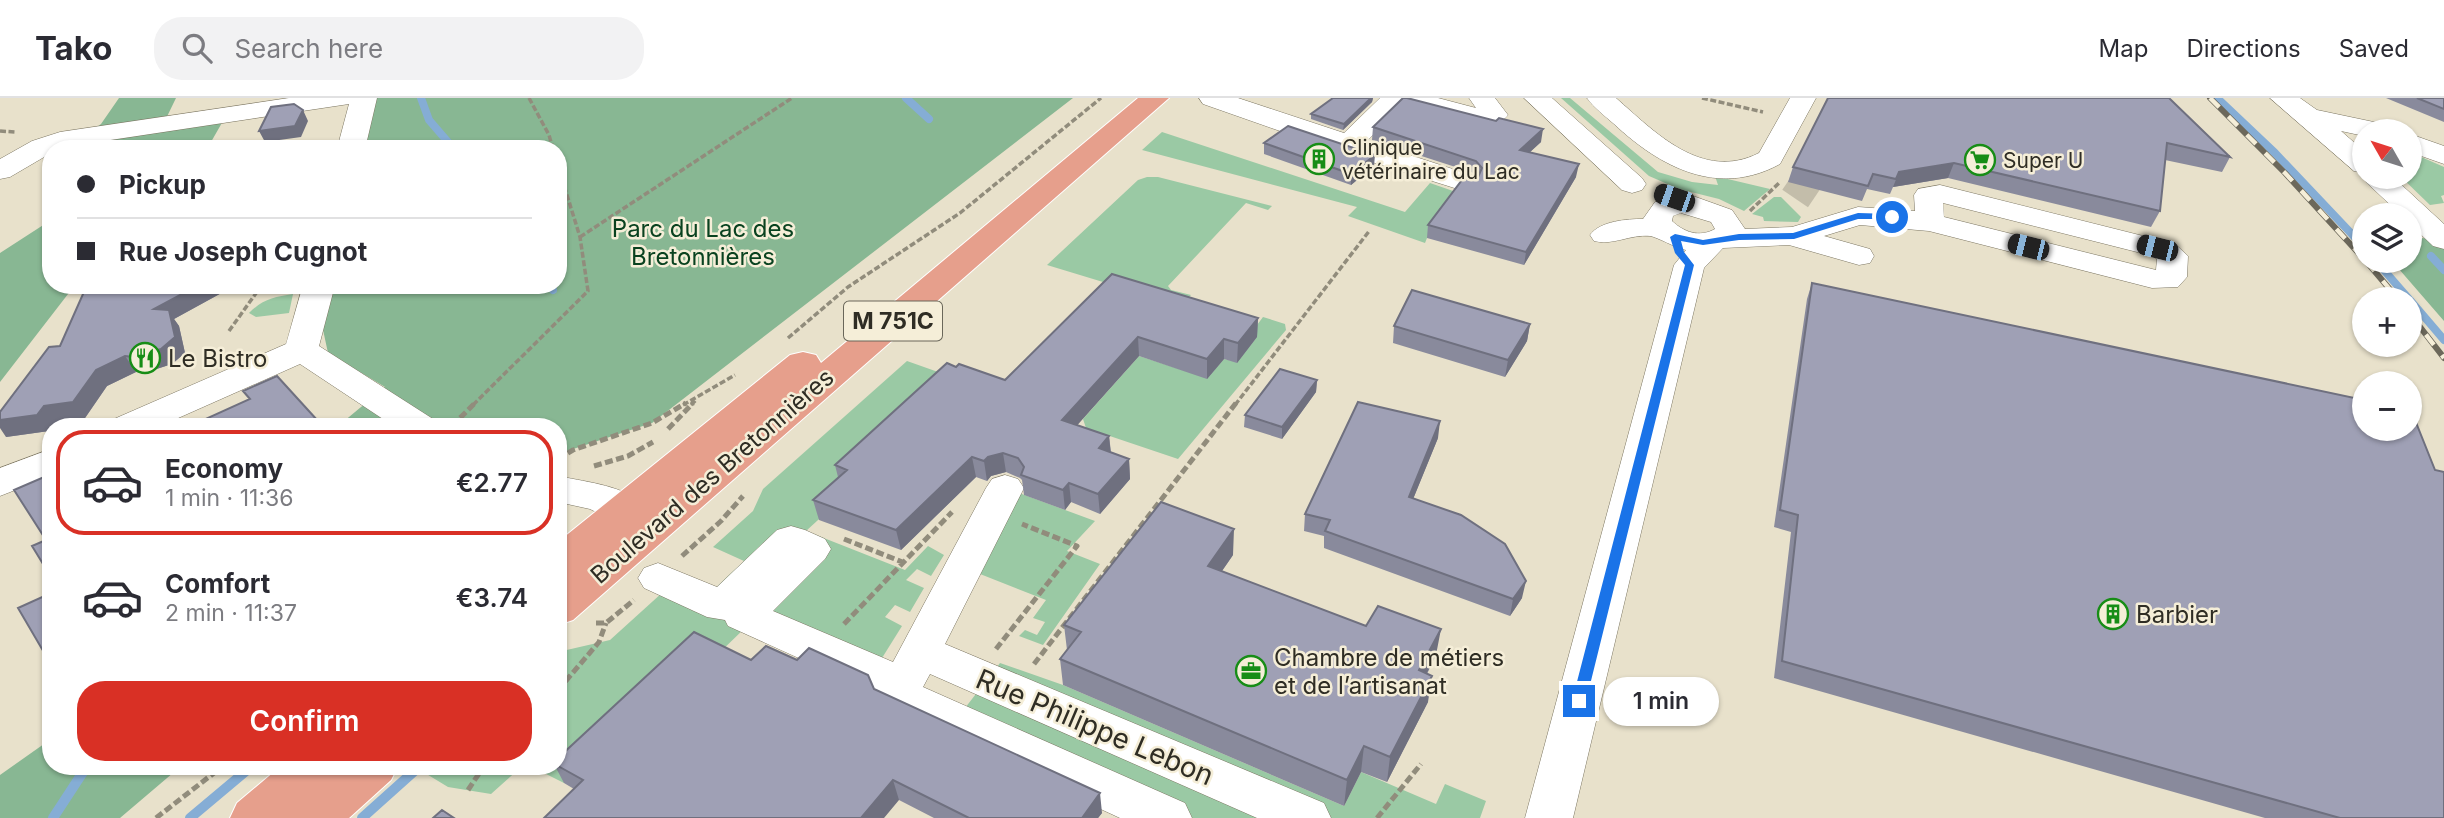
<!DOCTYPE html>
<meta charset="utf-8">
<style>
:root{--surface:#fff;--page:#f2f2f3;--text:#2b2b33;--muted:#7c7c81;--line:#e1e1e2;--accent:#d93025}
body{margin:0;font-family:Inter,sans-serif;background:var(--page);color:var(--text);height:100vh;display:flex;flex-direction:column;font-size:26px;white-space:nowrap}
*{box-sizing:border-box;margin:0}
p{font-size:23px;color:var(--muted)}
.icon{flex:none;width:38px;height:38px;fill:none;stroke:currentColor;stroke-width:2;stroke-linecap:round;stroke-linejoin:round}
.map{position:relative;flex:1;overflow:hidden}
.sheet{position:absolute;left:42px;top:320px;width:525px;height:357px;display:flex;flex-direction:column;background:var(--surface);border-radius:28px;box-shadow:0 2px 5px #0004}
.sheet>*{flex:none}
.banner{position:absolute;left:42px;top:42px;width:525px;height:154px;border-radius:28px;box-shadow:0 2px 5px #0004;display:grid;align-content:center;height:154px;padding:0 35px;background:var(--surface)}
.needle{width:46px;rotate:309deg}
.buttons{position:absolute;left:2352px;top:21px;display:grid;gap:14px}
.buttons a{display:grid;place-items:center;width:70px;height:70px;border-radius:50%;background:var(--surface);box-shadow:0 2px 5px #0004;font-size:35px}
.end{position:absolute;width:32px;height:32px;margin:-16px;border:9px solid #1a73e8;background:#fff;box-shadow:0 0 0 4px #fff}
.from{border-radius:50%}
.bubble{position:absolute;height:49px;border-radius:24px;background:var(--surface);box-shadow:0 2px 5px #0004;font-size:23px;font-weight:600;line-height:49px;text-align:center}
.car{position:absolute;width:21px;height:42px;margin:-21px -10px;border-radius:9px;box-shadow:0 0 5px 2px #0007;background:linear-gradient(#222 24%,#8ab4d8 0 40%,#222 0 76%,#8ab4d8 0 86%,#222 0)}
.banner b{display:flex;align-items:center;gap:24px;height:66px;font-size:26px}
.banner b+b{border-top:2px solid var(--line)}
.banner i{width:18px;height:18px;background:var(--text)}
ul{padding:12px 0 0;list-style:none}
li{display:flex;align-items:center;gap:21px;height:105px;margin:0 14px 10px;padding:0 21px;border:4px solid transparent;border-radius:28px}
li div{flex:1}
li b{display:block;font-size:26px}
li em{font-style:normal;font-weight:600}
li.current{border-color:var(--accent)}
li>.icon{width:63px;height:63px;stroke-width:1.5}
.button{display:flex;gap:14px;margin-top:auto;padding:14px 35px}
.button a{flex:1;height:80px;border-radius:28px;background:var(--accent);color:#fff;font-size:28px;font-weight:600;line-height:80px;text-align:center}
header{display:flex;align-items:center;gap:42px;box-sizing:border-box;height:98px;padding:0 35px;background:var(--surface);border-bottom:2px solid var(--line)}
header strong{font-size:33px}
nav{display:flex;gap:38px;margin-inline-start:auto;font-size:24px}
.search{width:490px;height:63px;background:var(--page);display:flex;align-items:center;gap:18px;box-sizing:border-box;padding:0 24px;border-radius:28px;color:var(--muted);font-size:26px}
.map>svg:first-child{display:block}
.green{fill:#9ac9a4}
.forest{fill:#88b793}
.lines{fill:none;stroke-linecap:round;stroke-linejoin:round}
.stream-far1{stroke:#85add5;stroke-width:8}
.stream{stroke:#85add5;stroke-width:10}
.minor-tunnel{stroke:#c3bdaa;stroke-width:31;stroke-dasharray:31 15;stroke-linecap:butt}
.minor-casing{stroke:#7c7662;stroke-width:1}
.major-casing{stroke:#fff;stroke-width:2}
.path-far1{stroke:#918c7c;stroke-width:3.5;stroke-dasharray:6 2.5;stroke-linecap:butt}
.path{stroke:#918c7c;stroke-width:5;stroke-dasharray:8 3.5;stroke-linecap:butt}
.minor{fill:#fff;fill-rule:evenodd}
.major{fill:#e69f8c;fill-rule:evenodd}
.rail-casing{stroke:#6c685b;stroke-width:6}
.rail{stroke:#f5eed8;stroke-width:4.5;stroke-dasharray:13;stroke-linecap:butt}
.wall{fill:#898a9c}
.shaded-wall{fill:#6f707f}
.building{fill:#9fa0b5;stroke:#6f707f;stroke-width:2}
.route{fill:#1a73e8}
.labels{text-anchor:middle;dominant-baseline:central;stroke-width:5;stroke-linejoin:round;paint-order:stroke}
.far-poi-label{font-size:21px;fill:#2f2d24;stroke:#f5eed8;text-anchor:start}
.shield{fill:#f5eed8;stroke:#6a675a;stroke-width:2}
.shield-label{font-size:23px;font-weight:bold;fill:#2f2d24}
.park-label{font-size:24px;fill:#09421f;stroke:#f5eed8}
.poi-label{font-size:24px;fill:#2f2d24;stroke:#f5eed8;text-anchor:start}
.street-label{font-size:24px;fill:#2f2d24;stroke:#f5eed8}
.near-street-label{font-size:28px;fill:#2f2d24;stroke:#f5eed8}
</style>
<header>
<strong>Tako</strong>
<div class="search"><svg class="icon" aria-label="search" viewBox="0 0 24 24"><circle cx="10" cy="10" r="6"/><path d="M15 15l6 6"/></svg>Search here</div>
<nav><a>Map</a><a>Directions</a><a>Saved</a></nav>
</header>
<div class="map">
<svg width="2444" height="720" viewBox="0 0 2444 720">
<rect width="100%" height="100%" fill="#e8e1cb"/>
<!-- green -->
<path class="green" d="M 1561,0 L 1570,0 L 1658,74 L 1692,84 L 1718,87 L 1715,78 L 1770,91 L 1744,113 L 1719,101 L 1679,91 L 1649,78 Z
M 1162,34 L 1405,114 L 1430,85 L 1479,102 L 1427,140 L 1425,145 L 1348,118 L 1357,109 L 1142,52 Z
M 2410,54 L 2444,69 L 2444,97 L 2441,98 L 2444,105 L 2430,107 L 2401,79 L 2410,79 Z
M 1147,79 L 1158,79 L 1272,108 L 1268,112 L 1246,105 L 1168,188 L 1171,192 L 1191,197 L 1181,207 L 1254,231 L 1263,219 L 1285,226 L 1286,232 L 1178,361 L 1086,330 L 1083,321 L 1139,258 L 1207,280 L 1224,261 L 1237,264 L 1257,239 L 1159,201 L 1047,167 L 1138,82 Z
M 1774,99 L 1781,99 L 1801,119 L 1798,124 L 1764,123 L 1763,119 L 1752,116 Z
M 293,196 L 289,215 L 256,219 L 249,215 C 263,201 274,199 293,196 Z
M 907,263 L 955,280 L 852,391 L 806,433 L 905,472 L 928,448 L 944,457 L 931,478 L 917,471 L 906,482 L 924,490 L 910,514 L 895,507 L 885,519 L 902,528 L 877,568 L 710,495 L 744,463 L 713,449 L 753,413 L 763,391 Z
M 1019,395 L 1095,423 L 1067,453 L 1100,466 L 1043,547 L 1019,538 L 1025,532 L 1037,537 L 1045,524 L 1033,520 L 1046,502 L 975,474 Z
M 663,494 L 746,529 L 714,560 L 564,685 L 532,669 L 558,668 L 558,554 L 610,542 Z
M 1000,565 L 1063,587 L 1344,708 L 1361,674 L 1436,706 L 1445,686 L 1486,703 L 1480,720 L 1175,720 L 958,619 Z
M 415,669 L 521,669 L 491,696 L 448,689 Z"/>
<!-- forest -->
<path class="forest" d="M 119,0 L 176,0 L 161,31 L 223,23 L 207,51 L 113,51 L 76,46 L 101,26 Z
M 373,0 L 1073,0 L 652,325 L 558,356 L 558,329 L 337,329 L 385,289 L 328,255 L 322,227 L 331,187 L 558,187 L 558,51 L 361,51 Z
M 51,122 L 51,187 L 75,187 L 0,284 L 0,155 Z
M 2410,139 L 2444,142 L 2444,223 L 2392,163 L 2410,163 Z
M 51,641 L 51,668 L 180,669 L 120,720 L 0,720 L 0,677 Z"/>
<g class="lines">
<!-- stream-far1 -->
<path class="stream-far1" d="M 421,0 L 429,22 L 454,51
M 906,0 L 929,21
M 2217,0 L 2275,55 L 2364,149
M 2431,158 L 2444,172
M 2376,163 L 2409,201
M 551,187 L 553,192
M 2410,202 L 2444,242"/>
<!-- stream -->
<path class="stream" d="M 53,720 L 87,668
M 190,720 L 252,668
M 362,720 L 420,668"/>
<!-- minor-tunnel -->
<path class="minor-tunnel" d="M 1791,79 L 1822,100"/>
<!-- minor casing -->
<g class="minor-casing">
<path id="minor" d="M 289,0 L 377,0 L 365,51 L 337,51 L 349,6 L 51,51 L 51,55 L 10,79 L 0,81 L 0,61 L 32,43 L 60,34 Z
M 1199,0 L 1238,0 L 1344,35 L 1380,0 L 1438,0 L 1476,10 L 1469,0 L 1495,0 L 1508,17 C 1493,39 1426,13 1403,7 L 1367,43 L 1474,78 L 1478,84 L 1474,90 L 1464,93 L 1337,53 L 1203,6 Z
M 1524,0 L 1552,0 L 1642,80 L 1646,86 L 1642,92 L 1632,95 L 1622,92 Z
M 1587,0 L 1616,0 C 1655,34 1702,84 1759,55 L 1790,0 L 1816,0 L 1780,66 C 1718,100 1660,69 1614,26 C 1605,18 1594,10 1587,0 Z
M 2270,0 L 2300,0 L 2317,12 L 2388,27 L 2391,33 L 2364,33 L 2364,38 L 2341,33 L 2364,53 L 2364,75 L 2354,73 Z
M 2410,36 L 2444,48 L 2444,66 L 2410,54 Z
M 2364,77 L 2393,79 L 2444,126 L 2444,151 L 2433,148 L 2410,126 L 2410,117 L 2401,117 L 2367,85 Z
M 1940,87 L 2175,146 L 2188,158 L 2187,179 L 2178,189 L 2152,190 L 1929,133 L 1860,127 L 1824,138 L 1870,151 L 1874,158 L 1870,165 L 1859,167 L 1789,147 L 1723,150 L 1704,170 L 1573,720 L 1525,720 L 1674,167 L 1686,152 C 1676,150 1657,139 1650,138 C 1630,136 1613,148 1594,143 L 1590,137 C 1600,123 1627,121 1643,121 L 1655,104 L 1676,98 L 1693,98 L 1732,112 L 1745,131 L 1792,129 L 1858,109 L 1915,113 L 1914,97 L 1918,91 ZM 1943,105 L 2153,158 L 2157,161 L 2156,172 L 1944,119 ZM 1681,115 L 1711,124 L 1715,131 C 1699,140 1684,134 1672,123 L 1673,118 Z
M 303,187 L 335,187 L 319,248 L 433,321 L 438,329 L 395,329 L 300,266 L 158,329 L 109,329 L 114,321 L 286,246 Z
M 51,351 L 51,378 L 0,398 L 0,370 Z
M 1005,377 L 1018,381 L 1024,390 L 945,546 L 1324,705 L 1331,720 L 1257,720 L 930,576 L 923,589 L 1185,705 L 1192,720 L 1120,720 L 881,609 L 876,595 L 728,528 L 725,522 L 707,519 L 644,490 L 638,480 L 644,470 L 658,465 L 717,489 L 777,432 L 791,428 L 805,432 L 825,441 L 831,451 L 825,461 L 773,513 L 893,564 L 986,390 L 992,381 Z
M 558,378 C 580,383 621,387 638,403 C 647,412 648,433 651,445 L 645,455 L 631,459 L 617,455 L 611,445 L 606,419 L 590,411 L 558,404 Z"/>
</g>
<!-- major casing -->
<g class="major-casing">
<path id="major" d="M 1138,0 L 1169,0 L 573,522 L 558,527 L 558,486 L 565,480 L 558,482 L 558,444 L 790,257 L 803,254 L 816,257 L 821,265 Z
M 281,668 L 398,668 L 391,682 L 349,720 L 230,720 L 237,705 Z"/>
</g>
<!-- path-far1 -->
<path class="path-far1" d="M 529,0 L 549,37 L 553,51
M 1702,0 L 1763,14
M 0,33 L 15,34
M 1750,113 L 1779,85
M 580,139 L 792,0
M 229,233 L 259,191
M 788,240 L 848,189 L 960,115 L 1101,0
M 473,307 L 588,193 L 580,139 L 558,68
M 683,307 L 735,277
M 691,307 L 696,302
M 1235,307 L 1370,132"/>
<!-- path -->
<path class="path" d="M 453,322 L 464,329
M 452,328 L 475,305
M 668,331 L 693,305
M 558,361 L 573,352 L 652,325 L 686,305
M 594,368 L 628,358 L 653,344
M 844,441 L 905,465
M 682,458 L 721,423 L 743,398
M 596,525 L 606,525 L 634,502
M 844,526 L 952,414
M 996,551 L 1077,448 L 1022,426
M 1034,566 L 1236,305
M 558,592 L 599,544 L 606,525
M 468,692 L 484,668
M 156,720 L 223,668
M 1377,720 L 1421,666"/>
<!-- minor -->
<use href="#minor" class="minor"/>
<!-- major -->
<use href="#major" class="major"/>
<!-- rail casing -->
<g class="rail-casing">
<path id="rail" d="M 2210,0 L 2285,75 L 2364,161
M 2366,163 L 2398,201
M 2410,216 L 2444,260"/>
</g>
<!-- rail -->
<use href="#rail" class="rail"/>
</g>
<!-- wall -->
<path class="wall" d="M 1333,0 L 1373,0 L 1372,4 L 1343,32 L 1311,21 L 1311,16 Z
M 2169,0 L 2230,59 L 2222,74 L 2165,62 L 2160,113 L 2151,129 L 1948,80 L 1893,89 L 1890,96 L 1867,91 L 1862,103 L 1788,84 L 1793,69 Z
M 2386,0 L 2444,0 L 2444,24 Z
M 1373,29 L 1541,44 L 1530,54 L 1576,79 L 1524,167 L 1427,140 L 1428,127 L 1477,79 L 1474,75 L 1372,42 Z
M 1264,45 L 1374,68 L 1351,87 L 1264,56 Z
M 1112,176 L 1258,220 L 1257,239 L 1237,265 L 1224,261 L 1207,281 L 1139,258 L 1077,327 L 1109,338 L 1111,354 L 1129,361 L 1130,381 L 1100,416 L 1071,404 L 1065,412 L 1024,397 L 1022,382 L 1020,380 L 1006,374 L 991,378 L 987,383 L 976,379 L 901,452 L 819,422 L 813,402 L 838,379 L 835,367 L 956,269 L 1005,282 Z
M 1812,185 L 2435,372 L 2444,720 L 2265,720 L 1774,580 L 1791,434 L 1774,429 L 1807,201 Z
M 87,187 L 236,187 L 174,221 L 179,228 L 185,255 L 172,266 L 144,275 L 136,274 L 107,288 L 85,320 L 56,324 L 52,329 L 51,329 L 49,333 L 6,339 L 60,248 Z
M 1530,226 L 1527,243 L 1505,279 L 1393,245 L 1394,228 Z
M 1317,282 L 1316,294 L 1282,341 L 1244,329 L 1245,317 Z
M 1438,340 L 1413,401 L 1522,500 L 1510,518 L 1324,450 L 1324,438 L 1304,433 L 1305,416 Z
M 1233,457 L 1222,473 L 1436,557 L 1427,576 L 1428,604 L 1387,684 L 1361,674 L 1344,708 L 1063,587 L 1060,561 L 1067,552 L 1064,527 Z
M 751,562 L 797,562 L 874,591 L 1102,715 L 1098,720 L 934,720 L 899,702 L 574,691 L 564,685 L 555,668 L 558,668 L 558,660 Z"/>
<!-- shaded-wall -->
<path class="shaded-wall" d="M 1371,0 L 1373,0 L 1372,4 L 1343,32 L 1344,26 Z
M 303,12 L 308,23 L 301,39 L 265,44 L 259,33 Z
M 1543,31 L 1541,44 L 1518,65 L 1520,52 Z
M 1375,57 L 1374,68 L 1351,87 L 1351,76 Z
M 1954,65 L 1948,80 L 1893,89 L 1899,74 Z
M 1579,66 L 1576,79 L 1524,167 L 1526,154 Z
M 199,187 L 236,187 L 174,221 L 179,228 L 185,255 L 172,266 L 144,275 L 134,259 L 154,211 Z
M 1258,220 L 1257,239 L 1237,265 L 1238,245 Z
M 1530,226 L 1527,243 L 1505,279 L 1508,262 Z
M 1138,239 L 1139,258 L 1064,342 L 1062,322 Z
M 1224,241 L 1224,261 L 1207,281 L 1207,261 Z
M 125,258 L 136,274 L 107,288 L 85,320 L 56,324 L 52,329 L 51,329 L 49,333 L 6,339 L 0,330 L 0,322 L 44,308 L 96,272 Z
M 1317,282 L 1316,294 L 1282,341 L 1282,329 Z
M 318,323 L 322,329 L 305,329 Z
M 1440,323 L 1438,340 L 1407,416 L 1409,399 Z
M 1109,338 L 1111,358 L 1099,350 Z
M 1003,355 L 1006,374 L 991,378 L 987,383 L 984,363 L 988,359 Z
M 972,359 L 976,379 L 901,452 L 896,432 Z
M 1129,361 L 1130,381 L 1100,416 L 1098,396 Z
M 1069,385 L 1071,404 L 1065,412 L 1063,392 Z
M 1234,431 L 1233,457 L 1208,493 L 1208,468 Z
M 1526,483 L 1522,500 L 1510,518 L 1513,501 Z
M 1441,531 L 1436,557 L 1415,598 L 1419,572 Z
M 1432,578 L 1428,604 L 1387,684 L 1390,659 Z
M 1364,648 L 1361,674 L 1344,708 L 1347,682 Z
M 893,682 L 899,702 L 884,720 L 861,720 Z
M 1100,695 L 1102,715 L 1098,720 L 1082,720 Z"/>
<!-- building -->
<path class="building" d="M 1333,0 L 1371,0 L 1344,26 L 1311,16 Z
M 1403,0 L 1407,0 L 1496,23 L 1499,20 L 1543,31 L 1520,52 L 1579,66 L 1526,154 L 1428,127 L 1462,82 L 1478,79 L 1482,70 L 1476,63 L 1373,29 Z
M 1828,0 L 2169,0 L 2230,59 L 2167,45 L 2160,113 L 1954,65 L 1899,74 L 1896,81 L 1873,76 L 1868,88 L 1793,69 Z
M 2417,0 L 2444,0 L 2444,11 Z
M 294,6 L 303,12 L 295,28 L 259,33 L 271,9 Z
M 1288,28 L 1375,57 L 1351,76 L 1264,45 Z
M 1112,176 L 1258,220 L 1238,245 L 1224,241 L 1207,261 L 1138,239 L 1062,322 L 1109,338 L 1099,350 L 1129,361 L 1098,396 L 1069,385 L 1063,392 L 1021,377 L 1024,369 L 1018,360 L 1003,355 L 988,359 L 984,363 L 972,359 L 896,432 L 813,402 L 847,372 L 835,367 L 947,265 L 956,269 L 959,266 L 1005,282 Z
M 1812,185 L 2364,302 L 2364,331 L 2410,331 L 2410,312 L 2411,312 L 2435,372 L 2444,374 L 2444,720 L 2340,720 L 1782,563 L 1798,417 L 1780,412 Z
M 87,187 L 199,187 L 154,211 L 169,212 L 175,239 L 161,251 L 134,259 L 125,258 L 96,272 L 73,304 L 44,308 L 37,317 L 0,322 L 0,314 L 49,249 L 60,248 Z
M 1412,192 L 1530,226 L 1508,262 L 1394,228 Z
M 1280,271 L 1317,282 L 1282,329 L 1245,317 Z
M 277,278 L 318,323 L 305,329 L 206,329 L 201,323 L 250,301 L 243,293 Z
M 1358,304 L 1440,323 L 1409,399 L 1461,417 L 1505,446 L 1526,483 L 1513,501 L 1325,433 L 1330,422 L 1305,416 Z
M 51,376 L 51,479 L 32,448 L 46,442 L 14,392 Z
M 1161,404 L 1234,431 L 1208,468 L 1366,528 L 1378,508 L 1441,531 L 1419,572 L 1432,578 L 1390,659 L 1364,648 L 1347,682 L 1060,561 L 1081,534 L 1064,527 Z
M 51,495 L 51,562 L 49,563 L 18,510 Z
M 694,534 L 751,562 L 766,548 L 797,562 L 809,550 L 868,577 L 874,591 L 1100,695 L 1082,720 L 969,720 L 893,682 L 861,720 L 544,720 L 583,682 L 558,668 L 558,660 Z
M 442,712 L 454,720 L 433,720 Z"/>
<!-- route -->
<path class="route" d="M 1858,115 L 1892,116 L 1897,119 L 1892,121 L 1858,121 L 1794,141 L 1739,142 L 1703,147 L 1681,143 L 1684,154 L 1694,167 L 1586,603 L 1579,609 L 1574,607 L 1572,603 L 1685,167 L 1675,155 L 1670,139 L 1675,136 L 1703,142 L 1739,136 L 1793,135 Z"/>
<!-- icons -->
<defs>
<g id="building-ring" transform="scale(1.575)"><circle r="9.5" fill="#f5eed8" stroke="#178d16" stroke-width="1.5"/><path d="M-4-6H4V6H1V3H-1V6H-4ZM-2.5-4.3h1.7v1.8h-1.7ZM.8-4.3h1.7v1.8H.8ZM-2.5-1h1.7V.8h-1.7ZM.8-1h1.7V.8H.8Z" fill="#178d16"/></g>
<g id="supermarket-ring" transform="scale(1.575)"><circle r="9.5" fill="#f5eed8" stroke="#178d16" stroke-width="1.5"/><path d="M-6-5.5h2.5l.6 2H6L4.5 2H-2.5L-4.4-4H-6ZM-1.5 3.2a1.3 1.3 0 1 0 .1 0ZM3 3.2a1.3 1.3 0 1 0 .1 0Z" fill="#178d16"/></g>
<g id="restaurant-ring" transform="scale(1.575)"><circle r="9.5" fill="#f5eed8" stroke="#178d16" stroke-width="1.5"/><path d="M-5-6h1v4h1v-4h1v4h1v-4h1v5L-1.5 .5V6h-2V.5L-5-1ZM5-6V6H3V1.5H1.5Q1.5-4 5-6Z" fill="#178d16"/></g>
<g id="office-ring" transform="scale(1.575)"><circle r="9.5" fill="#f5eed8" stroke="#178d16" stroke-width="1.5"/><path d="M-6-3h4V-5.5h4V-3h4V5H-6ZM-1-4.5V-3h2v-1.5ZM-6 0V1H6V0Z" fill="#178d16"/></g>
</defs>
<g fill-rule="evenodd">
<use href="#building-ring" x="1319" y="61"/>
<use href="#supermarket-ring" x="1980" y="62"/>
<use href="#restaurant-ring" x="145" y="260"/>
<use href="#building-ring" x="2113" y="516"/>
<use href="#office-ring" x="1251" y="573"/>
</g>
<g class="labels">
<!-- far-poi labels -->
<g class="far-poi-label">
<text x="1342" y="49">Clinique<tspan x="1342" dy="24">vétérinaire du Lac</tspan></text>
<text x="2003" y="62">Super U</text>
</g>
<!-- shield labels -->
<rect class="shield" x="844" y="203.5" width="98" height="39" rx="5"/>
<g class="shield-label">
<text x="893" y="223">M 751C</text>
</g>
<!-- park labels -->
<g class="park-label">
<text x="703" y="130">Parc du Lac des<tspan x="703" dy="28">Bretonnières</tspan></text>
</g>
<!-- poi labels -->
<g class="poi-label">
<text x="168" y="260">Le Bistro</text>
<text x="2136" y="516">Barbier</text>
<text x="1274" y="559">Chambre de métiers<tspan x="1274" dy="28">et de l’artisanat</tspan></text>
</g>
<!-- street labels -->
<g class="street-label">
<text transform="translate(712 378) rotate(-41)">Boulevard des Bretonnières</text>
</g>
<!-- near-street labels -->
<g class="near-street-label">
<text transform="translate(1095 629) rotate(23)">Rue Philippe Lebon</text>
</g>
</g>
</svg>
<div class="buttons">
<a><svg class="needle" viewBox="-14 -14 28 28"><path d="M0-13l5 13h-10z" fill="#e53935"/><path d="M0 13l5-13h-10z" fill="#7c7c81"/></svg></a>
<a><svg class="icon" aria-label="layers" viewBox="0 0 24 24"><path d="M12 4l9 5-9 5-9-5zM3 14l9 5 9-5"/></svg></a>
<a>+</a>
<a>−</a>
</div>
<i class="end from" style="left:1892px;top:119px"></i>
<i class="end" style="left:1579px;top:603px"></i>
<div class="bubble" style="left:1603px;top:579px;width:116px">1 min</div>
<i class="car" style="left:1674px;top:100px;rotate:289deg"></i>
<i class="car" style="left:2028px;top:149px;rotate:284deg"></i>
<i class="car" style="left:2157px;top:150px;rotate:284deg"></i>
<div class="banner">
<b><i class="from"></i>Pickup</b>
<b><i></i>Rue Joseph Cugnot</b>
</div>
<section class="sheet">
<ul>
<li class="current"><svg class="icon" aria-label="car" viewBox="0 0 24 24"><path d="M5 17H2v-5l4-1 3-4h7l3 4 3 1v5h-3M9 17h6M6 11h13"/><circle cx="7" cy="17" r="2"/><circle cx="17" cy="17" r="2"/></svg><div><b>Economy</b><p>1 min · 11:36</p></div><em>€2.77</em></li>
<li><svg class="icon" aria-label="car" viewBox="0 0 24 24"><path d="M5 17H2v-5l4-1 3-4h7l3 4 3 1v5h-3M9 17h6M6 11h13"/><circle cx="7" cy="17" r="2"/><circle cx="17" cy="17" r="2"/></svg><div><b>Comfort</b><p>2 min · 11:37</p></div><em>€3.74</em></li>
</ul>
<div class="button"><a>Confirm</a></div>
</section>
</div>
